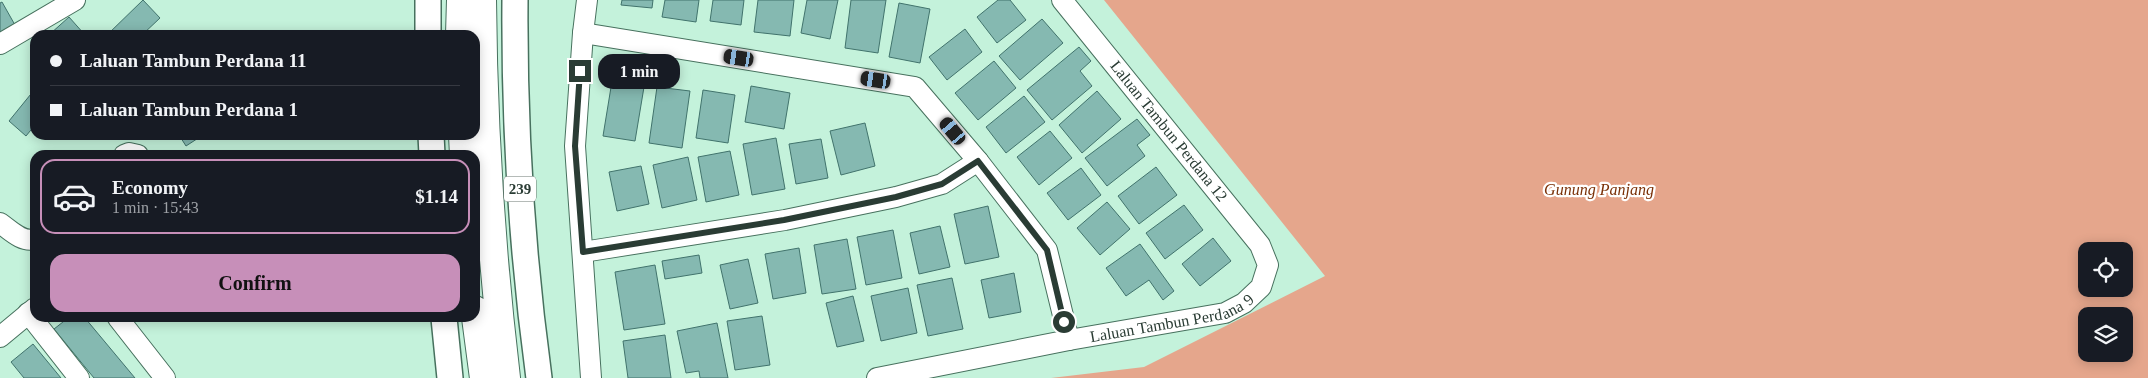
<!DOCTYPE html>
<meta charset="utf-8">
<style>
:root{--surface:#171b24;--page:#20242c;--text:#f1f3f6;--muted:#9ea1a6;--line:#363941;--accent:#c78fb9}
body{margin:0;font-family:"Times New Roman",serif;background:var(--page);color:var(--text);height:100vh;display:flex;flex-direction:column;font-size:19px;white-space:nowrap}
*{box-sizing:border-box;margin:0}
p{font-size:16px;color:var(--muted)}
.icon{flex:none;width:28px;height:28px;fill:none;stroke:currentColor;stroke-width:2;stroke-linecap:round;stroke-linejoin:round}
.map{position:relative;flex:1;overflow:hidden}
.details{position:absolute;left:30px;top:150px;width:450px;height:172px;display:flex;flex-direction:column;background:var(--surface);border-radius:15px;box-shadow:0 2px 12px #0003}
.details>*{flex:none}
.banner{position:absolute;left:30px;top:30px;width:450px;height:110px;border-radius:15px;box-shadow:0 2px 12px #0003;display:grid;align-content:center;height:110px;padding:0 20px;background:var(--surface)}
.tools{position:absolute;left:2078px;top:242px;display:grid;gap:10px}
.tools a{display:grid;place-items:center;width:55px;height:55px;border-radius:10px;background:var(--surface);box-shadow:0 2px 12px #0003;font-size:25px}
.end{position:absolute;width:22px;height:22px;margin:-11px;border:6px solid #2a3c34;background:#fff;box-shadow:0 0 0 2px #fff}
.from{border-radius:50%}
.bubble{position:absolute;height:35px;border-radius:15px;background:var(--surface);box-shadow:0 2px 12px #0003;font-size:16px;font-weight:700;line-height:35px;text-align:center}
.car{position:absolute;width:15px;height:30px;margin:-15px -8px;border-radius:6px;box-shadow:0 0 4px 1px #0007;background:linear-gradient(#222 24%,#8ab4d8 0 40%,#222 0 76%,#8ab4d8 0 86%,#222 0)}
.banner b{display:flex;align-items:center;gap:18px;height:48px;font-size:19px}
.banner b+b{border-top:1px solid var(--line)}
.banner i{width:12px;height:12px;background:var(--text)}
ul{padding:9px 0 0;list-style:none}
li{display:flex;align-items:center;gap:15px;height:75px;margin:0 10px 8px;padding:0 10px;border:2px solid transparent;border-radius:15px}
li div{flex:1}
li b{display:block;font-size:19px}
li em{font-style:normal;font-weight:700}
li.current{border-color:var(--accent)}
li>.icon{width:45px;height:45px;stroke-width:1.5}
.button{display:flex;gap:10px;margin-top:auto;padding:10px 20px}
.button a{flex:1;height:58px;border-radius:15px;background:var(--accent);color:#111;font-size:20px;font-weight:700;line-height:58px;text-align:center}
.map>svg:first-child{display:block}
.forest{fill:#e5a68c;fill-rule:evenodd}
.building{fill:#85b9b1;stroke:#41736c}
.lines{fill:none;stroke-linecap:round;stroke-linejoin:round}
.minor-casing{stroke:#47715e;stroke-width:22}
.major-casing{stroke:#47715e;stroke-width:28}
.highway-casing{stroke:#47715e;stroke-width:30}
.minor{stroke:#fff;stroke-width:20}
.major{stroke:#fff;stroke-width:25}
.highway{stroke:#fff;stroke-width:28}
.route{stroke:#2a3c34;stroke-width:6}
.labels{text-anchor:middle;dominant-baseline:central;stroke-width:4.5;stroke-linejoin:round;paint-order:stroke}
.shield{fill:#fff;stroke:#6a7671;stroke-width:1}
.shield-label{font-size:15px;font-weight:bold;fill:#2a3c34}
.street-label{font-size:16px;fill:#2a3c34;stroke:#fff}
.park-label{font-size:16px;font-style:italic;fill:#7a3007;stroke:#fff}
</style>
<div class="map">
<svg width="2148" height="378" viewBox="0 0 2148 378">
<rect width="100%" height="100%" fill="#c4f2db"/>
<!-- forest -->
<path class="forest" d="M 1104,0 L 2148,0 L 2148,378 L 1051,378 L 1144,367 L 1325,276 ZM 2086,251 L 2124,251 L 2124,289 L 2086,289 ZM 2086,316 L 2124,316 L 2124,354 L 2086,354 Z"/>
<!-- building -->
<path class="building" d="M 143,0 L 160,18 L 142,35 L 107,35 Z
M 622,0 L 653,0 L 652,8 L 621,5 Z
M 665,0 L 699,0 L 696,22 L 662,17 Z
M 713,0 L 744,0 L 741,25 L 710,21 Z
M 758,0 L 794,0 L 790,36 L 754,32 Z
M 807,0 L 838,0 L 830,39 L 801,33 Z
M 851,0 L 886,0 L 878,53 L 845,48 Z
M 998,0 L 1010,0 L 1026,20 L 997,43 L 977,17 Z
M 2,2 L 15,25 L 0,34 L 0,3 Z
M 899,3 L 930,9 L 920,63 L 889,57 Z
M 69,17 L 85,35 L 51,35 L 50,34 Z
M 1042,19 L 1063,43 L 1020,80 L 999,56 Z
M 965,29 L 982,52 L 947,80 L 929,57 Z
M 1079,47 L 1091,61 L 1080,71 L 1092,86 L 1052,120 L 1027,90 Z
M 994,61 L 1016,88 L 978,120 L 955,93 Z
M 613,75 L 645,81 L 635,141 L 603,136 Z
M 751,86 L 790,93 L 784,129 L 745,122 Z
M 657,87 L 690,91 L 682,148 L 649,143 Z
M 35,89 L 35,125 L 26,136 L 9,121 Z
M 703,90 L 735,95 L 728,143 L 696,138 Z
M 1097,91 L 1121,119 L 1082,153 L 1059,125 Z
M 1024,96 L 1045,122 L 1006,153 L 986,127 Z
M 1137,119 L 1150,135 L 1137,145 L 1145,156 L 1107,186 L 1085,158 Z
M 865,123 L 875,166 L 841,175 L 830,131 Z
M 1050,131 L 1072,158 L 1039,185 L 1017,157 Z
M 179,135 L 203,135 L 186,146 Z
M 776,138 L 785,189 L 752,195 L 743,144 Z
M 821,139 L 828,178 L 796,184 L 789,144 Z
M 730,151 L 739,195 L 706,202 L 698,157 Z
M 688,157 L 697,200 L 662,208 L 653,165 Z
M 641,166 L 649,204 L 617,211 L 609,172 Z
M 1156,167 L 1177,195 L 1139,224 L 1118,196 Z
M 1081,168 L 1101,195 L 1068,220 L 1047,193 Z
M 1107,202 L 1130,229 L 1100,255 L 1077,228 Z
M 1184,205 L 1203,230 L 1165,259 L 1146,233 Z
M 988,206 L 999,257 L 965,264 L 954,214 Z
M 940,226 L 950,267 L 919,274 L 910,233 Z
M 893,230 L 902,278 L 866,285 L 857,237 Z
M 1213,238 L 1231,261 L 1200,286 L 1182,264 Z
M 847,239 L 856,289 L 822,294 L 814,245 Z
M 1140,244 L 1174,291 L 1163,300 L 1149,280 L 1126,296 L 1106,268 Z
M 799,248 L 806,293 L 773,299 L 765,254 Z
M 699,255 L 702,273 L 665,279 L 662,261 Z
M 748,259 L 758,303 L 730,309 L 720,265 Z
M 655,265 L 665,324 L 624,330 L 615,272 Z
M 1014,273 L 1021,312 L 989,318 L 981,280 Z
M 952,278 L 963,329 L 928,336 L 917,285 Z
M 908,288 L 917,333 L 881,341 L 871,296 Z
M 853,296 L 864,341 L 837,347 L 826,303 Z
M 762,316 L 770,365 L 735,370 L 727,321 Z
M 68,318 L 85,318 L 135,378 L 94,378 L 54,329 Z
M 717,323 L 728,378 L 700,378 L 699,371 L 686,373 L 677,331 Z
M 665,335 L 671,378 L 628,378 L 623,341 Z
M 33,344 L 61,378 L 24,378 L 11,362 Z"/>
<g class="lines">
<!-- minor casing -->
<g class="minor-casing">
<g id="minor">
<path d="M 587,0 L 583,33 L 575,146 L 591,378"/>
<path d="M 583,33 L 915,87 L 978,161 L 1047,250 L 1069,340"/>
<path d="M 0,44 L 75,0"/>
<path d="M 124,155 L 129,153 L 138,155"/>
<path d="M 0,223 C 10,230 22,243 35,239"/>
<path d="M 583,252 L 785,220 L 896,197 L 942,184 L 978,161"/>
<path d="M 28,313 L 79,378"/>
<path d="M 118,318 L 165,378"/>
<path d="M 0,337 L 35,308"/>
<path id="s1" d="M 877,378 L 1069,340 L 1225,313 L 1244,303 L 1261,287 L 1268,265 L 1260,245 L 1062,0"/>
</g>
</g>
<!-- major casing -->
<g class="major-casing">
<path id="major" d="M 428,0 L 428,35
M 515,0 C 514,127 522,253 539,378
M 431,135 L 432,155
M 444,318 L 450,378"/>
</g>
<!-- highway casing -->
<g class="highway-casing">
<path id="highway" d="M 482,0 C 483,127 491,252 506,378
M 460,35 L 461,0
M 463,135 L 464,155
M 475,310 L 484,378"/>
</g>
<!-- minor -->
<use href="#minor" class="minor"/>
<!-- major -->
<use href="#major" class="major"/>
<!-- highway -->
<use href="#highway" class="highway"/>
</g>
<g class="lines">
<!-- route -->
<path class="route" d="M 580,71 L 575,146 L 583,252 L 784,220 L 896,197 L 942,184 L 978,161 L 1047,250 L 1064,322"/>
</g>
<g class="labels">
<!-- shield labels -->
<rect class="shield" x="504" y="176.5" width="32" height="25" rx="4"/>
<g class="shield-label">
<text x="520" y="189">239</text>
</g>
<!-- street labels -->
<g class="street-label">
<text transform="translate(1169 131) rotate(51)">Laluan Tambun Perdana 12</text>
<text stroke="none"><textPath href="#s1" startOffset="301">Laluan Tambun Perdana 9</textPath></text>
</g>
<!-- park labels -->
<g class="park-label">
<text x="1599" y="189">Gunung Panjang</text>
</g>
</g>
</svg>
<div class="tools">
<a><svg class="icon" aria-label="locate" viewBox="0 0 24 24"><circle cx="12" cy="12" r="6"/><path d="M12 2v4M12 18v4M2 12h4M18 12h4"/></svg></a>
<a><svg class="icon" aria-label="layers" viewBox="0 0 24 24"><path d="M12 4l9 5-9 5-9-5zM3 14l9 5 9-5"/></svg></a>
</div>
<i class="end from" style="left:1064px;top:322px"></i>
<i class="end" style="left:580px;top:71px"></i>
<div class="bubble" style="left:598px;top:54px;width:82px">1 min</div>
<i class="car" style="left:739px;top:58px;rotate:279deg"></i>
<i class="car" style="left:876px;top:80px;rotate:279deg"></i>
<i class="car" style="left:953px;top:131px;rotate:320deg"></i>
<div class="banner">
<b><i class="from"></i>Laluan Tambun Perdana 11</b>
<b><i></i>Laluan Tambun Perdana 1</b>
</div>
<section class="details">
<ul>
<li class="current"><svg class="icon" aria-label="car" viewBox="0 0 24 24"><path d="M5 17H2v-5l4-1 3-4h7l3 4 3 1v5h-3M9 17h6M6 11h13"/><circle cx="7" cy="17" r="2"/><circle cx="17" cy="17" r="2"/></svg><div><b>Economy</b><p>1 min · 15:43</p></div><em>$1.14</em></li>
</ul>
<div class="button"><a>Confirm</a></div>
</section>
</div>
